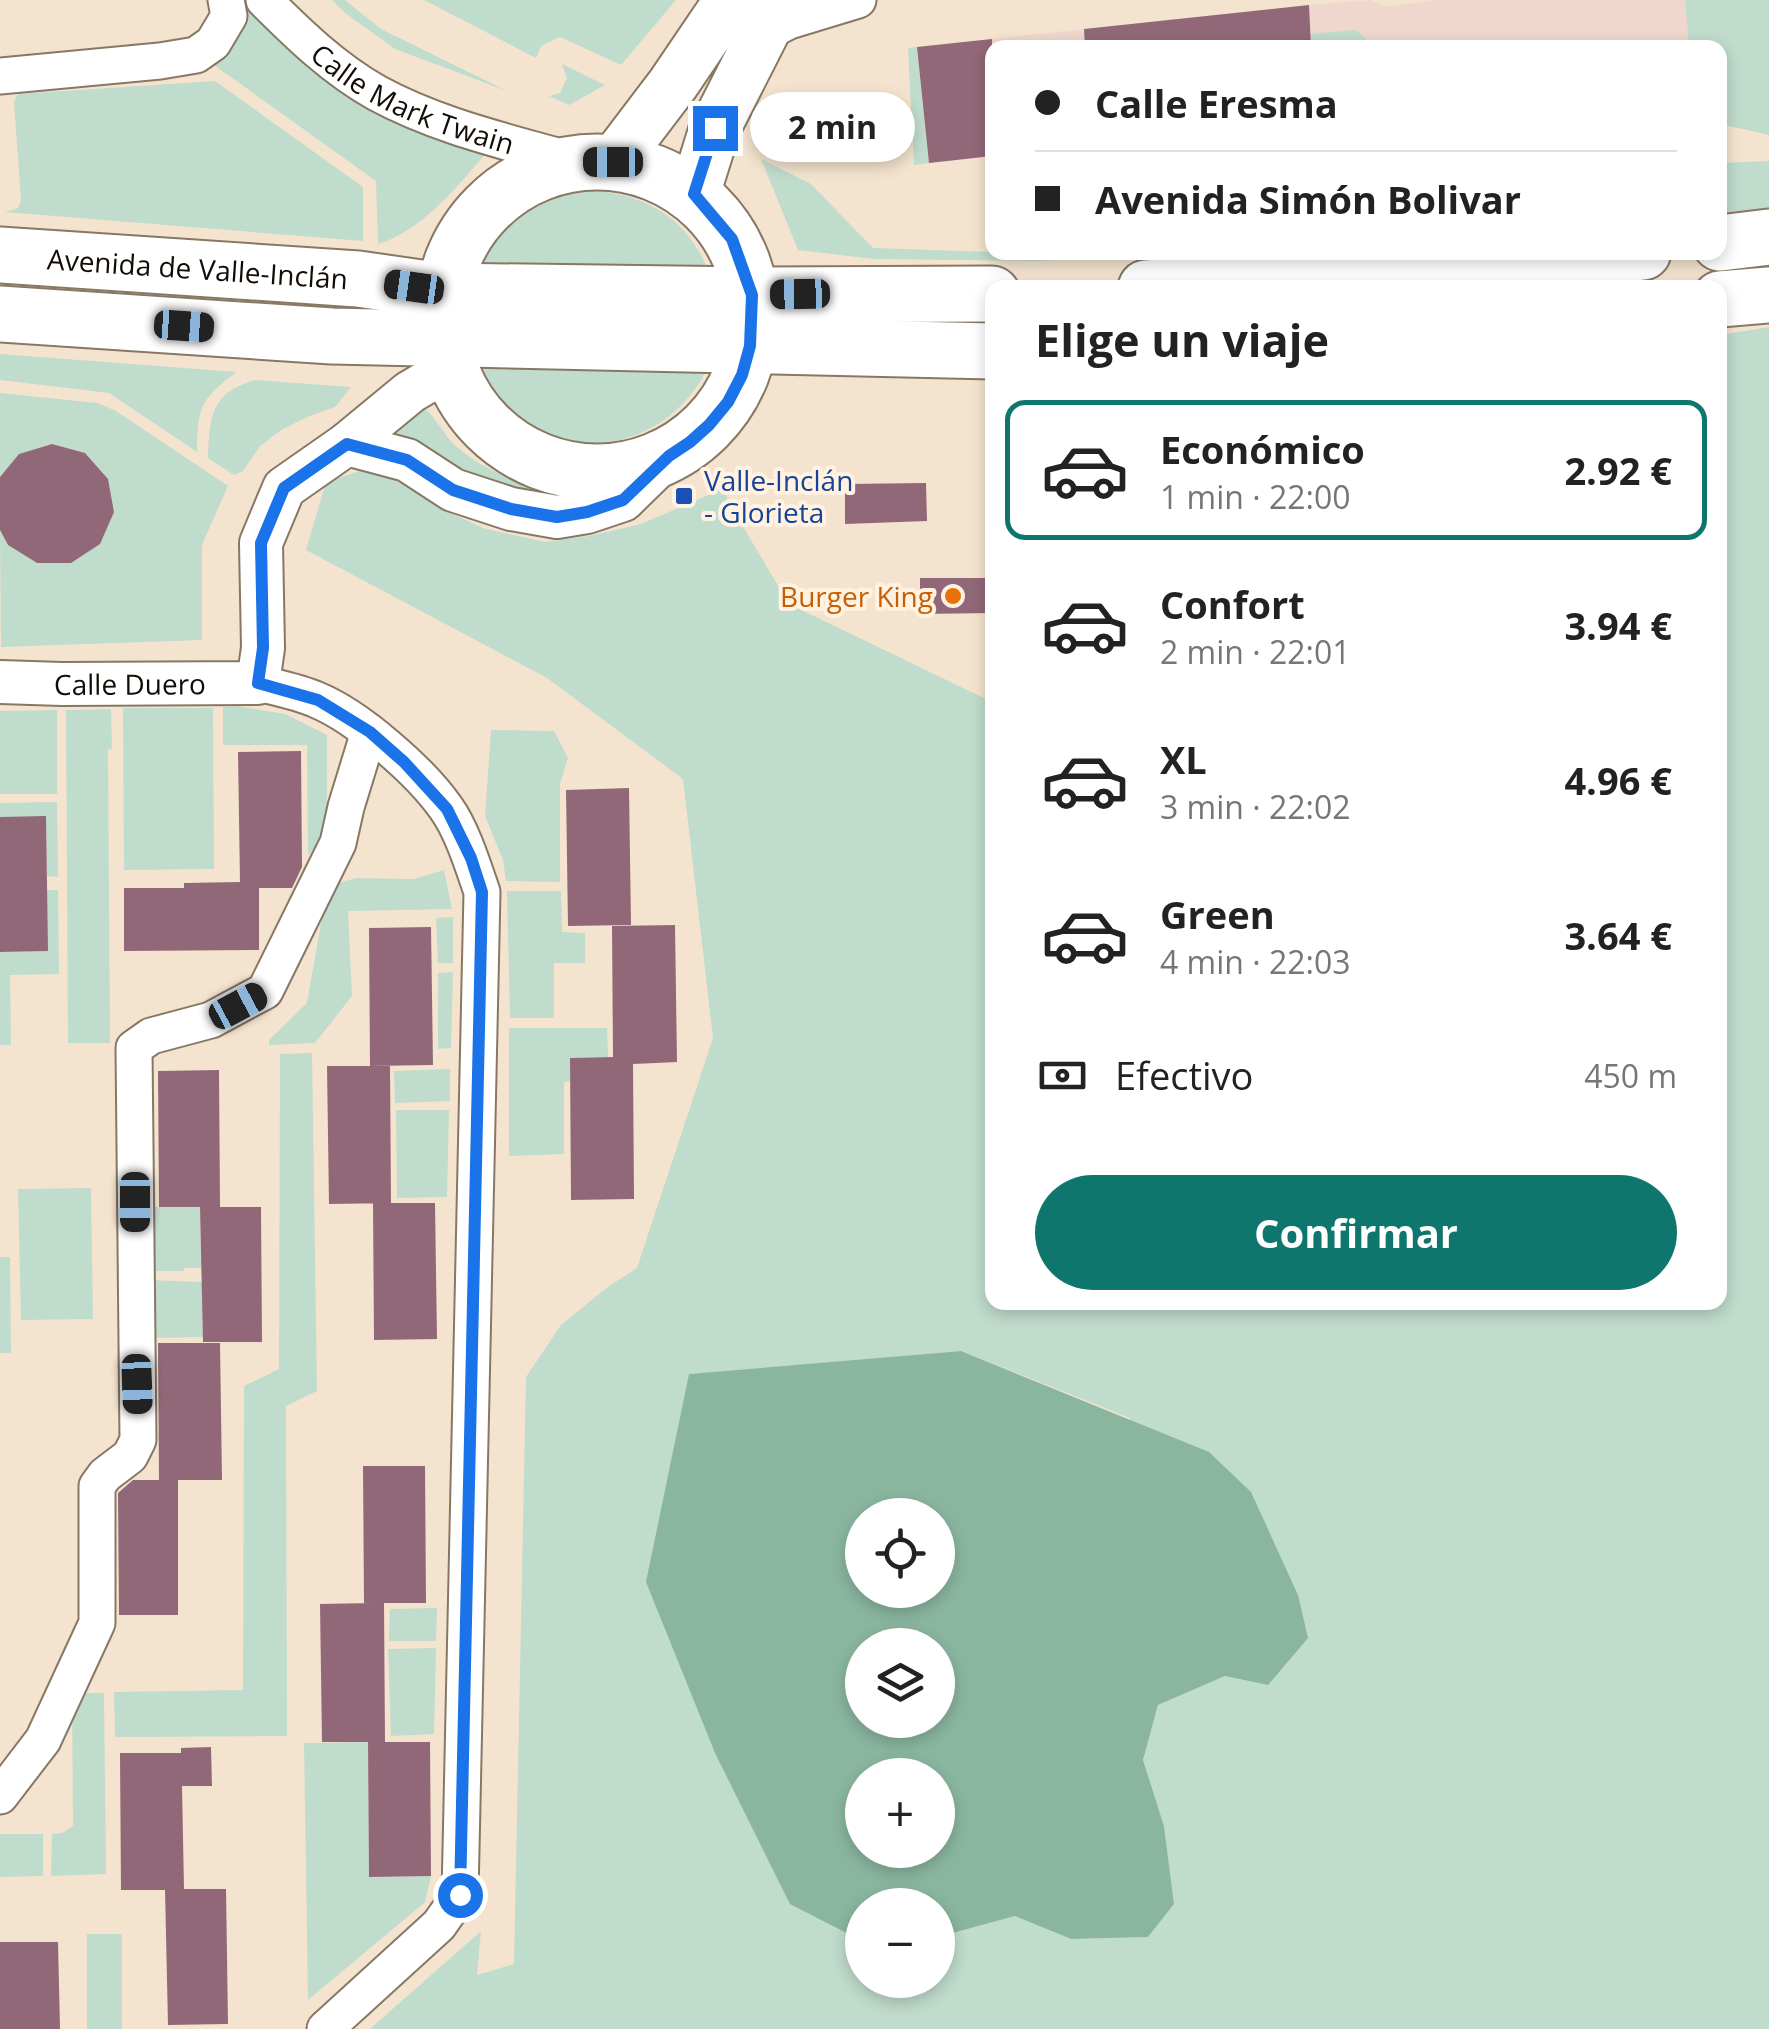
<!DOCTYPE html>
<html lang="es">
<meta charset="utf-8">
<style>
:root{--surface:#fff;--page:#f2f2f2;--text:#222;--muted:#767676;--line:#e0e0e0;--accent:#0f766e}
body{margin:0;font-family:"Open Sans",sans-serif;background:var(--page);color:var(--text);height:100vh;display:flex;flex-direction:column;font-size:38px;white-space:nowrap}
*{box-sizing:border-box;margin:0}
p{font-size:32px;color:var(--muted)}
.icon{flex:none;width:55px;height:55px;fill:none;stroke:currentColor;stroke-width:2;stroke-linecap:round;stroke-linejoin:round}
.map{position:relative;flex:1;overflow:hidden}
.panel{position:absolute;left:985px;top:280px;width:742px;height:1030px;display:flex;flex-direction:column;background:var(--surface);border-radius:20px;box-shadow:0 5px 15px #0003}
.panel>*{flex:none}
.banner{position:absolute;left:985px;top:40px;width:742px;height:220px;border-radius:20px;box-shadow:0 5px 15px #0003;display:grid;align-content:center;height:220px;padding:0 50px;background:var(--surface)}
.buttons{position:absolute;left:845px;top:1498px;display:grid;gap:20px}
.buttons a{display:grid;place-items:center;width:110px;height:110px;border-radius:50%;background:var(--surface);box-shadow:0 5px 15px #0003;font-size:50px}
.end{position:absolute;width:45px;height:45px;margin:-22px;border:12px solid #1a73e8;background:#fff;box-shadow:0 0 0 5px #fff}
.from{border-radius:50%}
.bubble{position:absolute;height:70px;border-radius:35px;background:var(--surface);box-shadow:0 5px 15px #0003;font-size:32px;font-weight:700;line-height:70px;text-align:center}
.car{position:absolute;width:30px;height:60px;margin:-30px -15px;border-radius:12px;box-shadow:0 0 8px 2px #0007;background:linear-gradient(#222 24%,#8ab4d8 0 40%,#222 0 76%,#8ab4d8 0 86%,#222 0)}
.banner b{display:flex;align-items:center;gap:35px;height:95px;font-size:38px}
.banner b+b{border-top:2px solid var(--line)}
.banner i{width:25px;height:25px;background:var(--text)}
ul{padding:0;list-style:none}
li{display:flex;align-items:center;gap:30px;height:140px;margin:0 20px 15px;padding:0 30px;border:5px solid transparent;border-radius:20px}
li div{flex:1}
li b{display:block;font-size:38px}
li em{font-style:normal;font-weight:700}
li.on{border-color:var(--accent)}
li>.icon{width:90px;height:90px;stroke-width:1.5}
h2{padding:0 50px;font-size:45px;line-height:120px}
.pay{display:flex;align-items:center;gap:25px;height:110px;padding:0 50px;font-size:38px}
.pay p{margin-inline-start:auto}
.action{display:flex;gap:20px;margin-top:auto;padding:20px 50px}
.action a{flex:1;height:115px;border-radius:60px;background:var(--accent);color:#fff;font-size:40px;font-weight:700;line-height:115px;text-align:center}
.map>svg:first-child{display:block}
.medical{fill:#efd7cd}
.green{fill:#c0dccd;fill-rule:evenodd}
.forest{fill:#8ab6a0;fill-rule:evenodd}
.building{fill:#916877}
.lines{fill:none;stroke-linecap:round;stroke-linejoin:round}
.minor-casing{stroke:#877865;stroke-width:39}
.tertiary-casing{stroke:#877865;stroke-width:46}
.secondary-casing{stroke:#877865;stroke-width:54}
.primary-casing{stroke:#877865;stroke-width:59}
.minor{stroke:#fff;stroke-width:35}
.tertiary{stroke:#fff;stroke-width:42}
.secondary{stroke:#fff;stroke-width:50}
.primary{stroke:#fff;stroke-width:55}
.route{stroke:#1a73e8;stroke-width:12}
.transit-dot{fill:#1a4fb4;stroke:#fff2e1;stroke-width:4}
.food-dot{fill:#e8710a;stroke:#fff2e1;stroke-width:4}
.labels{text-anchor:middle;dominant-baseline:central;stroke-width:8;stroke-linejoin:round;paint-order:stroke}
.street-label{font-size:28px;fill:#120c06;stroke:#fff2e1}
.transit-label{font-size:28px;fill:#164399;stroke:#fff2e1;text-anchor:start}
.food-label{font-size:28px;fill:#c56008;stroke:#fff2e1;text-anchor:end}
</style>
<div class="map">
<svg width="1769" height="2029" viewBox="0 0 1769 2029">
<rect width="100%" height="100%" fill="#f4e4cf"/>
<!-- medical -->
<path class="medical" d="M 1371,0 L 1384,7 L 1438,0 L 1685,0 L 1689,47 L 992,48 L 992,156 L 929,163 L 917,47 L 1309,5 Z"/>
<!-- green -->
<path class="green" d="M 242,0 L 297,56 L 338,87 L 456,144 L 485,154 C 459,186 418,233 378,244 L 376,181 L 207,60 Z
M 332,0 L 345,0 L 381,29 L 507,91 L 395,49 L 345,13 Z
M 424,0 L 676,0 L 621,65 L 560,37 L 541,46 L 536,58 Z
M 1685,0 L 1769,0 L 1769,135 L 1720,124 L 1720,48 L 1689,47 Z
M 1356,30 L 1375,47 L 1312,47 L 1310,34 Z
M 917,47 L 929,163 L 914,165 L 908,48 Z
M 562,64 L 605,85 L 569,105 L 549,96 L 560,93 L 567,78 Z
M 215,81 L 363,187 L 363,241 L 5,212 L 18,208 L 21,200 L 14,102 L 18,94 Z
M 761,159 L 811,184 L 873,248 L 992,252 L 1242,253 L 1033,261 L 874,259 L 798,250 Z
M 1769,161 L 1769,209 L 1720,216 L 1720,163 Z
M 599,191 C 654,198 690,222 710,275 L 480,266 C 495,218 552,192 599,191 Z
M 1769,327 L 1769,2029 L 370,2029 L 481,1931 L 477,1975 L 514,1964 L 526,1377 L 561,1325 L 609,1286 L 637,1268 L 713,1038 L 683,779 L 547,678 L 306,550 L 326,482 L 359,471 L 390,472 L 443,510 L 486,529 L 545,542 L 589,536 L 641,524 L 727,487 L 727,500 L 789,604 L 992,702 L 992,1302 L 1720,1302 L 1720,335 ZM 961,1351 L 1130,1418 L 1268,1685 L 1225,1676 L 1158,1705 L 1143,1760 L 1164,1826 L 1174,1904 L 1148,1937 L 1071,1939 L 1015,1916 L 938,1937 L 938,1980 L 862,1980 L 862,1941 L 790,1903 L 689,1374 Z
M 0,354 L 237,372 C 201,398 197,408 197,452 L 109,393 L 0,380 Z
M 478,357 L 709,365 C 676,438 588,468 522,418 C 500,402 485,383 478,357 Z
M 255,380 L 351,387 L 335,407 L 307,417 L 281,430 L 260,446 L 243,471 L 234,475 L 208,458 C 210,417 210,393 255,380 Z
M 0,393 L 97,403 L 116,411 L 228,486 L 202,545 L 202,640 L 1,647 L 0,530 L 8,545 L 37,563 L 71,563 L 114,512 L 108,479 L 85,453 L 52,444 L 19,454 L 0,477 Z
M 419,405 C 433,412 440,429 451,441 C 474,465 506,477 536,490 L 535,503 L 380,443 Z
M 237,706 L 285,714 L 327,735 L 327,835 L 308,855 L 307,745 L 223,745 L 223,707 Z
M 123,708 L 213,708 L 214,869 L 124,870 Z
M 111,709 L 112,749 L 108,750 L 110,1043 L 68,1043 L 66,710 Z
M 57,710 L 57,794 L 0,794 L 0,711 Z
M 491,730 L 554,731 L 568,758 L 560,784 L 560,882 L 506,881 L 503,860 L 485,816 Z
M 57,802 L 58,877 L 47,876 L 46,817 L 0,817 L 0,803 Z
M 444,870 L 452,909 L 348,911 L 352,996 L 315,1043 L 269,1045 L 269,1040 L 307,1003 L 324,906 L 336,884 L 356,878 L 414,879 Z
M 47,890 L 58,890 L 59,974 L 10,975 L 11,1045 L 0,1045 L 0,952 L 47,951 Z
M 507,891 L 561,891 L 562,932 L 585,933 L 585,963 L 554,963 L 554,1018 L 510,1018 Z
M 453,917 L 453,963 L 438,963 L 436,918 Z
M 453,972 L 451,1048 L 438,1049 L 438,973 Z
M 509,1028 L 607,1028 L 608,1057 L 570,1058 L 570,1081 L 564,1082 L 564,1154 L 509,1156 Z
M 312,1053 L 317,1391 L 286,1406 L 287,1736 L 115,1737 L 114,1692 L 243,1690 L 244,1386 L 279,1369 L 280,1054 Z
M 450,1069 L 450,1101 L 395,1103 L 394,1071 Z
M 396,1110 L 449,1110 L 447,1197 L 397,1198 Z
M 91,1188 L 93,1319 L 21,1320 L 18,1189 Z
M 145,1207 L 200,1207 L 201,1268 L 184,1268 L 184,1271 L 146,1271 Z
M 0,1257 L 10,1257 L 11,1353 L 0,1353 Z
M 146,1280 L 202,1282 L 203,1337 L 147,1338 Z
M 437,1608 L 436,1641 L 389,1641 L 390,1609 Z
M 436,1648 L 434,1734 L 391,1736 L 388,1649 Z
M 72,1693 L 104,1693 L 106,1874 L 51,1876 L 52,1834 L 62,1833 L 73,1826 Z
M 368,1742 L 369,1877 L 431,1876 L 425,1902 L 308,2000 L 304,1743 Z
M 0,1834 L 43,1834 L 43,1876 L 0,1877 Z
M 87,1934 L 122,1934 L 122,2029 L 87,2029 Z"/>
<!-- forest -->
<path class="forest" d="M 961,1351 L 1209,1452 L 1251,1492 L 1298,1595 L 1308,1638 L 1268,1685 L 1225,1676 L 1158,1705 L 1143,1760 L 1164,1826 L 1174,1904 L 1148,1937 L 1071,1939 L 1015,1916 L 938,1937 L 938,1905 L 862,1905 L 862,1941 L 790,1904 L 715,1753 L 646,1582 L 689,1374 ZM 862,1515 L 938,1515 L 938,1590 L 862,1590 ZM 862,1645 L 938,1645 L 938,1720 L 862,1720 ZM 862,1775 L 938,1775 L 938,1850 L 862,1850 Z"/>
<!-- building -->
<path class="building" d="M 1309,5 L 1311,48 L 1085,48 L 1084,29 Z
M 992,39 L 992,156 L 929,163 L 917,47 Z
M 52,444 L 85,453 L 108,479 L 114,512 L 100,544 L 71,563 L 37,563 L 8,545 L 0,530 L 0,477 L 19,454 Z
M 926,483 L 927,521 L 845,524 L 845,484 Z
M 920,578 L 987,578 L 987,581 L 992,581 L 992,613 L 920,614 Z
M 301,751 L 302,867 L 292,888 L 259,888 L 259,950 L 124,951 L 124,888 L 184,888 L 184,883 L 240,882 L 238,752 Z
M 629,788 L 631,925 L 568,926 L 566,790 Z
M 46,816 L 48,951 L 0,952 L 0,817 Z
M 675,925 L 677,1062 L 633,1064 L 634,1199 L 571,1200 L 570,1058 L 613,1057 L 612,926 Z
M 431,927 L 433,1065 L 370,1066 L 369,928 Z
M 327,1066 L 390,1066 L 391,1203 L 329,1204 Z
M 219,1070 L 220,1207 L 159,1207 L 158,1071 Z
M 373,1203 L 435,1203 L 437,1339 L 374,1340 Z
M 200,1207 L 261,1207 L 262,1342 L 203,1342 Z
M 158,1343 L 220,1343 L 222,1480 L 178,1480 L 178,1615 L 119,1615 L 118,1493 L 133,1480 L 159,1480 Z
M 363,1466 L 425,1466 L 426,1603 L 384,1603 L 385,1742 L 322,1742 L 320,1604 L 374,1603 L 364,1603 Z
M 368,1742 L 430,1742 L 431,1876 L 369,1877 Z
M 211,1747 L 212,1786 L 182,1786 L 184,1889 L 226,1889 L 228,2024 L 168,2025 L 165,1890 L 121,1890 L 120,1753 L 181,1753 L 181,1748 Z
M 0,1942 L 58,1942 L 60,2029 L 0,2029 Z"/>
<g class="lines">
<!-- minor casing -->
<g class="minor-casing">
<g id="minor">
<path id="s1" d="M 264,0 C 298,34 334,69 377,93 C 439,127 513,143 581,163"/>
<path d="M 763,34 L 789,21 L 858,0"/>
<path d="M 0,76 L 160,61 L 196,55 L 213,43 L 229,16 L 226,0"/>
<path d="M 258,683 C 278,688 299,692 317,700 C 358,717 420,771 446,808 C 462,830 473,866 482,892 L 460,1895 L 439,1925 L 325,2029"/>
<path d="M 0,1796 L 43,1740 L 97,1623 L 97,1486 L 105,1475 L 130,1456 L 138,1440 L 134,1048 L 151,1036 L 211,1020 L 265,991 L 338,843 L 346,807 L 369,732"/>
</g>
</g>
<!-- tertiary casing -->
<g class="tertiary-casing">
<g id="tertiary">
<path d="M 347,444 L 407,460 L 453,490 L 511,509 L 557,517 L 587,512 L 623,500 L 669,455"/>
<path id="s2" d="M 0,682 L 62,684 L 258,683 L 263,648 L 261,543 L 284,488 L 347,444 L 410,392 L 449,369"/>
</g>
</g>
<!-- secondary casing -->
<g class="secondary-casing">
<path id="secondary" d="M 613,163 L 673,84 L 730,0
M 694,195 L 715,128 L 780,0"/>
</g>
<!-- primary casing -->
<g class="primary-casing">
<g id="primary">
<circle cx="597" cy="317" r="155"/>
<path d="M 1720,243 L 1769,237"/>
<path id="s3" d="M 0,255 L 358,279 L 442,291 L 751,295 L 992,294"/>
<path d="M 1146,288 L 1585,259 L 1643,252"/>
<path d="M 1720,299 L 1769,295"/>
<path d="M 0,314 L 332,336 L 992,351"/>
</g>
</g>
<!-- minor -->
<use href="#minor" class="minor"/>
<!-- tertiary -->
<use href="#tertiary" class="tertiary"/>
<!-- secondary -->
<use href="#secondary" class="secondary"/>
<!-- primary -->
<use href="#primary" class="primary"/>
</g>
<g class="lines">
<!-- route -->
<path class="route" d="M 460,1895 L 482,892 L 471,858 L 447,809 L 404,762 L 370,732 L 318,700 L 258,683 L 263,648 L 261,543 L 284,488 L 347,444 L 407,460 L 453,490 L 511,509 L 557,517 L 587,512 L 623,500 L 669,456 L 690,442 L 709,425 L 728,402 L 742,375 L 750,346 L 752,295 L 732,239 L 694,194 L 715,128"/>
</g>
<!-- markers -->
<rect class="transit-dot" x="674" y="486" width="20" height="20" rx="5"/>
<circle class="food-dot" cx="953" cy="596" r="10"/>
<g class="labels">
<!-- street labels -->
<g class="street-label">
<text stroke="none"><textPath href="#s1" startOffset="182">Calle Mark Twain</textPath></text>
<text stroke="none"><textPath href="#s3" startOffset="198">Avenida de Valle-Inclán</textPath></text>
<text stroke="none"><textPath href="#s2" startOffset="130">Calle Duero</textPath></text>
</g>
<!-- transit labels -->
<g class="transit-label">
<text x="704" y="480">Valle-Inclán<tspan x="704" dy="32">- Glorieta</tspan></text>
</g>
<!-- food labels -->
<g class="food-label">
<text x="933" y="596">Burger King</text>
</g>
</g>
</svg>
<div class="buttons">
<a><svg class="icon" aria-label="locate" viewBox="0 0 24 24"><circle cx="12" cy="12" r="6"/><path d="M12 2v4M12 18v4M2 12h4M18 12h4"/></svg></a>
<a><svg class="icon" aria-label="layers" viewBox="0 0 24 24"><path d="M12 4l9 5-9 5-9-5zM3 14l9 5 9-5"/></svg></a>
<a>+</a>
<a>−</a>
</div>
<i class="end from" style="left:460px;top:1895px"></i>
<i class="end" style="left:715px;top:128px"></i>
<div class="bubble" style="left:750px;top:92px;width:165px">2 min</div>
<i class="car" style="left:613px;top:162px;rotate:270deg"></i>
<i class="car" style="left:414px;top:287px;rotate:278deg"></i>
<i class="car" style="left:800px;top:294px;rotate:269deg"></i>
<i class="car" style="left:184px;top:326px;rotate:94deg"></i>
<i class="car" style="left:238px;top:1006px;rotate:62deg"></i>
<i class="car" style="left:135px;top:1202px;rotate:180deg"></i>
<i class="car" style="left:137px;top:1384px;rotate:178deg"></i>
<div class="banner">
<b><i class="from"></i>Calle Eresma</b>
<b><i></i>Avenida Simón Bolivar</b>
</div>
<section class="panel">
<h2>Elige un viaje</h2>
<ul>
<li class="on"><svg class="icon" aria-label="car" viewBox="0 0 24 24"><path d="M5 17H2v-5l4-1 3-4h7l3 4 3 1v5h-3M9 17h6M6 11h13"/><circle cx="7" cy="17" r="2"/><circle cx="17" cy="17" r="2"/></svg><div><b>Económico</b><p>1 min · 22:00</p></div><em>2.92 €</em></li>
<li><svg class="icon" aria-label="car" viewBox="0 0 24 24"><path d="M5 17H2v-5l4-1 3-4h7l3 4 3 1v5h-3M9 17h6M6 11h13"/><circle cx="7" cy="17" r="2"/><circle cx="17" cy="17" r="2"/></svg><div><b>Confort</b><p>2 min · 22:01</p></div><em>3.94 €</em></li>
<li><svg class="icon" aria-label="car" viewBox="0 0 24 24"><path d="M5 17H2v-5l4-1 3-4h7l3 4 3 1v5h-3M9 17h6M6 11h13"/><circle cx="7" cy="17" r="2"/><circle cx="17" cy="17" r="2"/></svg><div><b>XL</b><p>3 min · 22:02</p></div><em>4.96 €</em></li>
<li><svg class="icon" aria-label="car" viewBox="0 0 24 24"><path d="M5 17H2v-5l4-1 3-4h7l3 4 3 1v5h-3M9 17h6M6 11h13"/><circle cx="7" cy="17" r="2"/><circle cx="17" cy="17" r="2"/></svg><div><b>Green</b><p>4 min · 22:03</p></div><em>3.64 €</em></li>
</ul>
<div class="pay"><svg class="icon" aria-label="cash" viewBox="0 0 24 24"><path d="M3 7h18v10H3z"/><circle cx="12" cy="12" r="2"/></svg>Efectivo<p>450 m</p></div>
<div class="action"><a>Confirmar</a></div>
</section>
</div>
